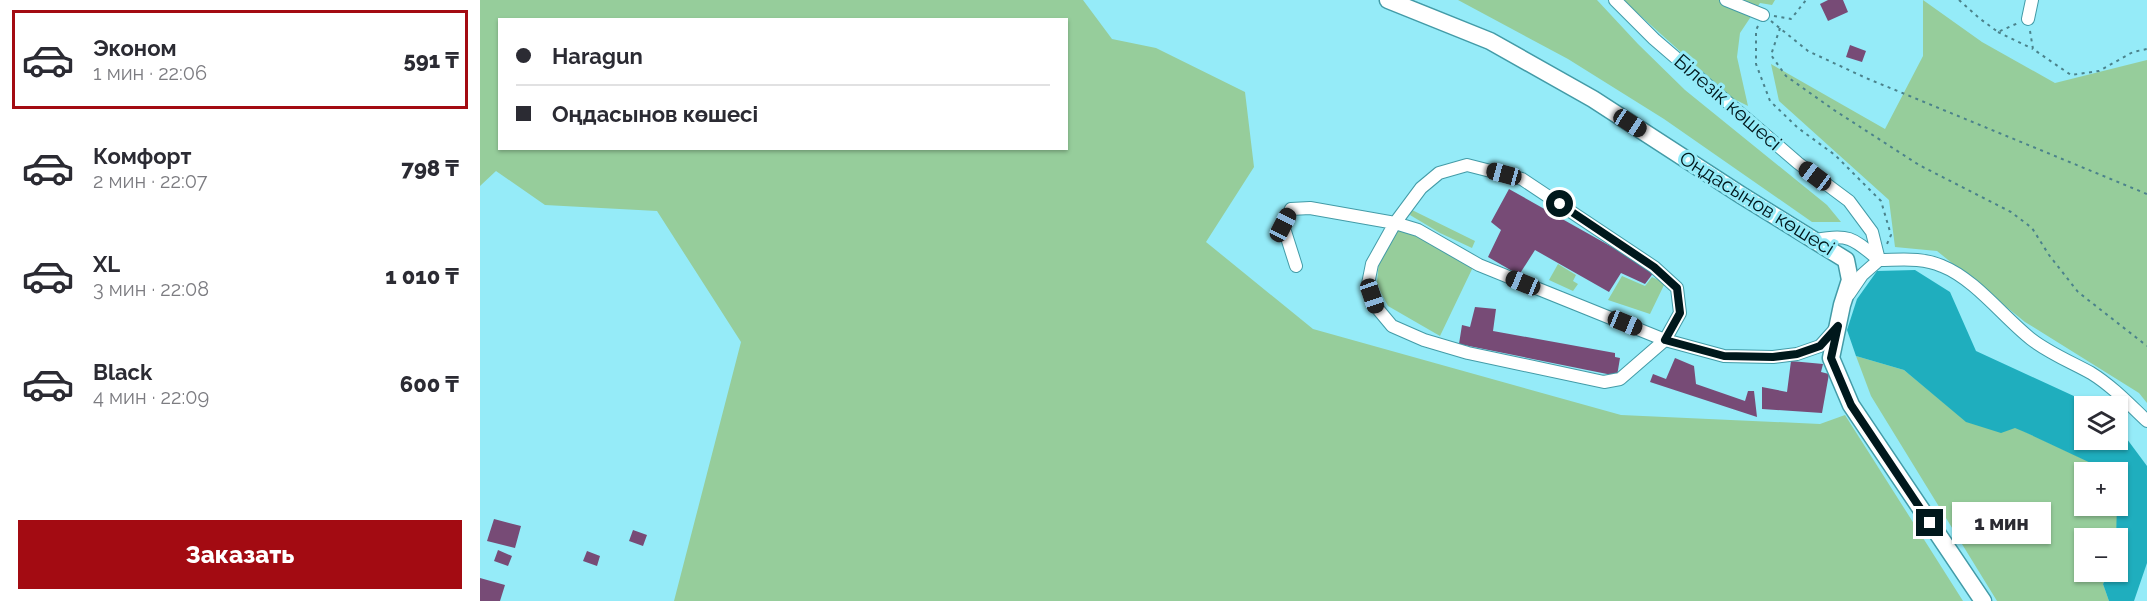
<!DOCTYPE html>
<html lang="ru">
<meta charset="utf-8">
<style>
:root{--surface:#fff;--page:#f2f2f3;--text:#2b2b33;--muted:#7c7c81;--line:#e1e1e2;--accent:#a30b12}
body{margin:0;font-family:Raleway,sans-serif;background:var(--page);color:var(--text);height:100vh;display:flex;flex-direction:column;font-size:22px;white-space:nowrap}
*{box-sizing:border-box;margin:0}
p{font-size:20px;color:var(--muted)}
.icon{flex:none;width:33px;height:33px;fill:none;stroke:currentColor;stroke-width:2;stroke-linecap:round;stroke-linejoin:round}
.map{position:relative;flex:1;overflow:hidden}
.sheet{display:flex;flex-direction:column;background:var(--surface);width:480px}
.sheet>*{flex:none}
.guide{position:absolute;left:18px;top:18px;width:570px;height:132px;border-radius:0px;box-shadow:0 2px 4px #0004;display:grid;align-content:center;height:132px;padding:0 18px;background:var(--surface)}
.buttons{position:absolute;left:1594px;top:396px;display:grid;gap:12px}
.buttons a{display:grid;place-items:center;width:54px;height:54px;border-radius:0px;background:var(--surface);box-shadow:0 2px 4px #0004;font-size:30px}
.end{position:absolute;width:27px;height:27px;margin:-14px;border:8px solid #00181c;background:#fff;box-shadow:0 0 0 3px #fff}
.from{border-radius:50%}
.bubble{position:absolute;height:42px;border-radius:0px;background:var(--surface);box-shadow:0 2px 4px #0004;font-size:20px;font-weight:800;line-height:42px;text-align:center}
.car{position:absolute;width:18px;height:36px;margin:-18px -9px;border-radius:8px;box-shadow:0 0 4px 2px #0007;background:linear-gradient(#222 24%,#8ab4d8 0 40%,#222 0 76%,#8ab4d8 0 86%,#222 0)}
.guide b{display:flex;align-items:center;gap:21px;height:57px;font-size:22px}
.guide b+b{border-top:2px solid var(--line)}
.guide i{width:15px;height:15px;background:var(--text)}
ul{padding:10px 0 0;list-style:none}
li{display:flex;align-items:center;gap:18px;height:99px;margin:0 12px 9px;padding:0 6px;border:3px solid transparent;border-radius:0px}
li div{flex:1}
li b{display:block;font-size:22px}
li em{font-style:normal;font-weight:800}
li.current{border-color:var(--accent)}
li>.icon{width:54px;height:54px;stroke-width:1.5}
.primary-button{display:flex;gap:12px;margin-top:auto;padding:12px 18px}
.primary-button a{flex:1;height:69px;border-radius:0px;background:var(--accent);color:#fff;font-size:24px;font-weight:800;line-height:69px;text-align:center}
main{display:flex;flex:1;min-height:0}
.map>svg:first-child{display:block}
.green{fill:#96cd9b;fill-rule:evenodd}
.water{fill:#1faebe}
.building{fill:#774b76}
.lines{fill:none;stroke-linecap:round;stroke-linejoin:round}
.minor-casing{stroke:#439ba7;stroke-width:14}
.tertiary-casing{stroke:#439ba7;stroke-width:19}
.path{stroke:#4b828b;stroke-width:2;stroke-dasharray:3 4.5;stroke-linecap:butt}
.minor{stroke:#fff;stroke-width:12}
.tertiary{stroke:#fff;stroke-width:16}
.route{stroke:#00181c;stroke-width:8}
.labels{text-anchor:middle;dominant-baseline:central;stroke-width:6;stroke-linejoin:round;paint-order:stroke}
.street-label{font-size:20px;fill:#00181c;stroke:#95ebf8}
</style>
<main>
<section class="sheet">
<ul>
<li class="current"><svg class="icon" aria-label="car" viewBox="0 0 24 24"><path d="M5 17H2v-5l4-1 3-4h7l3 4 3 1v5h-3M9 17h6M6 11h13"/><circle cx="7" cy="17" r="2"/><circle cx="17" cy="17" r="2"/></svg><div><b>Эконом</b><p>1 мин · 22:06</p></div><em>591 ₸</em></li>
<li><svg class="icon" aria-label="car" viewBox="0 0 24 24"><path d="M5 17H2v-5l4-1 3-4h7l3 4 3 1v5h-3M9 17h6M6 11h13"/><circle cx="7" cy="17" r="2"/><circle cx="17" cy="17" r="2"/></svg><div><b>Комфорт</b><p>2 мин · 22:07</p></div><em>798 ₸</em></li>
<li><svg class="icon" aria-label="car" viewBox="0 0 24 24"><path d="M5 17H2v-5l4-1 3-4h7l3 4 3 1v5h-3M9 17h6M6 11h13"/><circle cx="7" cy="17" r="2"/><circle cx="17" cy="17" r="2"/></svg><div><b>XL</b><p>3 мин · 22:08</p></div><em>1 010 ₸</em></li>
<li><svg class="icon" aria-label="car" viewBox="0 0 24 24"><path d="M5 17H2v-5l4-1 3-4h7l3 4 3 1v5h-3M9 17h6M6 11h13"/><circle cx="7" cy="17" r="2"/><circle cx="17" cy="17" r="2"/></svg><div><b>Black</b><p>4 мин · 22:09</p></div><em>600 ₸</em></li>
</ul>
<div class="primary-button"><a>Заказать</a></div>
</section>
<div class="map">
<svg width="1667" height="601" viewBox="0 0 1667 601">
<rect width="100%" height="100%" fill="#95ebf8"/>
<!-- green -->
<path class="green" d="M 0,0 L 603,0 L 632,39 L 676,48 L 765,92 L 774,167 L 726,242 L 833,329 L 1141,415 L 1340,424 L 1365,415 L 1483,601 L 194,601 L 261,342 L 177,211 L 65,205 L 16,171 L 0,186 ZM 20,20 L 586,20 L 586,148 L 20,148 Z
M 978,0 L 1117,0 L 1158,44 L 1205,90 L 1347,205 L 1361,222 L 1332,222 L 1184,119 L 1088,59 Z
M 1143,0 L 1295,0 L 1292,5 L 1280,3 L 1260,33 L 1257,57 L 1268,106 L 1252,98 Z
M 1443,0 L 1502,42 L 1575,83 L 1667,60 L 1667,403 L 1659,393 L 1545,322 L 1457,251 L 1415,247 L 1409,200 L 1299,101 L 1291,64 L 1405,129 L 1443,56 Z
M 932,210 L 995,241 L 992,248 L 960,233 L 930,215 Z
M 919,227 L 943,238 L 994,265 L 960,336 L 908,306 L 901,293 L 897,282 L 899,260 Z
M 1078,264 L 1096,275 L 1093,281 L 1098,284 L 1093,291 L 1069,280 Z
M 1142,276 L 1165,286 L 1172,277 L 1185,283 L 1170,314 L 1128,300 Z
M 1376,356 L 1424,370 L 1487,422 L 1535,427 L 1627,470 L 1628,472 L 1605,472 L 1605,506 L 1638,506 L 1636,538 L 1605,538 L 1605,572 L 1630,572 L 1623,584 L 1629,601 L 1517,601 L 1391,396 Z"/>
<!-- water -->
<path class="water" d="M 1435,270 L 1470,292 L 1496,351 L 1596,397 L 1608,406 L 1605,406 L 1605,440 L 1638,440 L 1638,430 L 1644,435 L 1667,466 L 1667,563 L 1654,601 L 1629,601 L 1623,584 L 1630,572 L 1638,572 L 1638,538 L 1636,538 L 1638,472 L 1628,472 L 1627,470 C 1596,457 1566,441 1535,428 L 1521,433 L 1486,422 L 1424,370 L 1376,356 L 1367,330 L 1377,299 L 1397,271 Z"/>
<!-- building -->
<path class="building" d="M 1348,0 L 1363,0 L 1368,12 L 1348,21 L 1340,4 Z
M 1370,45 L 1386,51 L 1382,62 L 1366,57 Z
M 1029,189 L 1148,256 L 1174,272 L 1165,284 L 1141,273 L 1129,292 L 1055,250 L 1039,275 L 1008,257 L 1021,230 L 1011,222 Z
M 995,307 L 1016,309 L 1013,331 L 1135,353 L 1135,357 L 1140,358 L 1137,376 L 979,344 L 982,325 L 990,327 Z
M 1195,358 L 1214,366 L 1216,384 L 1265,401 L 1268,391 L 1274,391 L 1277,417 L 1170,382 L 1173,374 L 1186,379 Z
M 1311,361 L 1343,364 L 1341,372 L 1349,374 L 1342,413 L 1282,409 L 1282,387 L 1307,392 Z
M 14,519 L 41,526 L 35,548 L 7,541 Z
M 153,530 L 167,535 L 163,546 L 149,541 Z
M 18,550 L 32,556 L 28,566 L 14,561 Z
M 107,551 L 120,556 L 117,566 L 103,561 Z
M 0,578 L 25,585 L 20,601 L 0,601 Z"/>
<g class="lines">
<!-- minor casing -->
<g class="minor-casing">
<path id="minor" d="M 1135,0 L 1174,39 L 1318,163 L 1369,201 L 1392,232 L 1399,260
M 1246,0 L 1283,15
M 1548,19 L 1552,0
M 987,165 L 1042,179 L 1174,267 L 1197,288 L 1200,313 L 1185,340 L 1140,379 L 1124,382 L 988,353 L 944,340 L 912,326 L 897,308 L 888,284 L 892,264 L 915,223 L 941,188 L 959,173 Z
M 1336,240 C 1369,233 1374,239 1399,260
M 816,266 L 803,225 L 811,209 L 830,208 L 915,223 L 938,230 L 999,265 L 1185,340 L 1244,356 L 1293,357 L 1317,354 L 1340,346 L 1357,327
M 1369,294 L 1382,275 L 1399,260 C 1420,260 1442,257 1462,266 C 1495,279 1524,318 1551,339 C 1569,353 1591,362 1611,373 C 1632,386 1649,404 1667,421"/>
</g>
<!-- tertiary casing -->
<g class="tertiary-casing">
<path id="tertiary" d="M 908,0 L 1010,41 L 1113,99 L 1261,195 L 1366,260 L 1370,280 L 1362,305 L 1351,358 L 1371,405 L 1503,601"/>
</g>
<!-- path -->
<path class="path" d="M 1479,0 L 1499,18 L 1518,32 L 1538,23
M 1294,16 L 1311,19 L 1326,0
M 1291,21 L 1328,51 L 1386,78 L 1667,194
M 1278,26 L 1276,30 L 1276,64 L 1290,101 L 1318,128 L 1355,155 L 1401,201 L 1411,235 L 1407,244
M 1300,28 L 1291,55 L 1306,76 L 1354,110 L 1439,165 L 1531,212 L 1552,228 L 1569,255 L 1598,292 L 1667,346
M 1550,31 L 1553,49 L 1591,75 L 1619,71 L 1653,52 L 1667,49
M 1518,32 L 1553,49"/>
<!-- minor -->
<use href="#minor" class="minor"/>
<!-- tertiary -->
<use href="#tertiary" class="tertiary"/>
</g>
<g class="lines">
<!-- route -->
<path class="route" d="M 1080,204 L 1174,267 L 1197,288 L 1200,313 L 1185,340 L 1244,356 L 1293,357 L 1317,354 L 1340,346 L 1358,326 L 1351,358 L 1371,405 L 1450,523"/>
</g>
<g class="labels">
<!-- street labels -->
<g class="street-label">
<text transform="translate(1248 102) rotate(41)">Білезік көшесі</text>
<text transform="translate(1277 203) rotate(32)">Оңдасынов көшесі</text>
</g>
</g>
</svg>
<div class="buttons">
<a><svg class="icon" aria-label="layers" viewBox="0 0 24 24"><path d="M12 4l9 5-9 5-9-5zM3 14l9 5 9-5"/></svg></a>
<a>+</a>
<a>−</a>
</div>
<i class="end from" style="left:1080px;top:204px"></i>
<i class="end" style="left:1450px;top:523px"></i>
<div class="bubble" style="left:1472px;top:502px;width:99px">1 мин</div>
<i class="car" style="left:1150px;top:123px;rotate:123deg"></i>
<i class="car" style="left:1024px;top:174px;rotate:285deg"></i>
<i class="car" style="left:1335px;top:176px;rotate:307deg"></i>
<i class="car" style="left:803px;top:225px;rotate:27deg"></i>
<i class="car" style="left:1043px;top:283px;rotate:292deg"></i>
<i class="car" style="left:892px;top:296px;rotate:161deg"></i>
<i class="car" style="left:1145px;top:323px;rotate:112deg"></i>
<div class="guide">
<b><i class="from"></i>Haragun</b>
<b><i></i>Оңдасынов көшесі</b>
</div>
</div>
</main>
